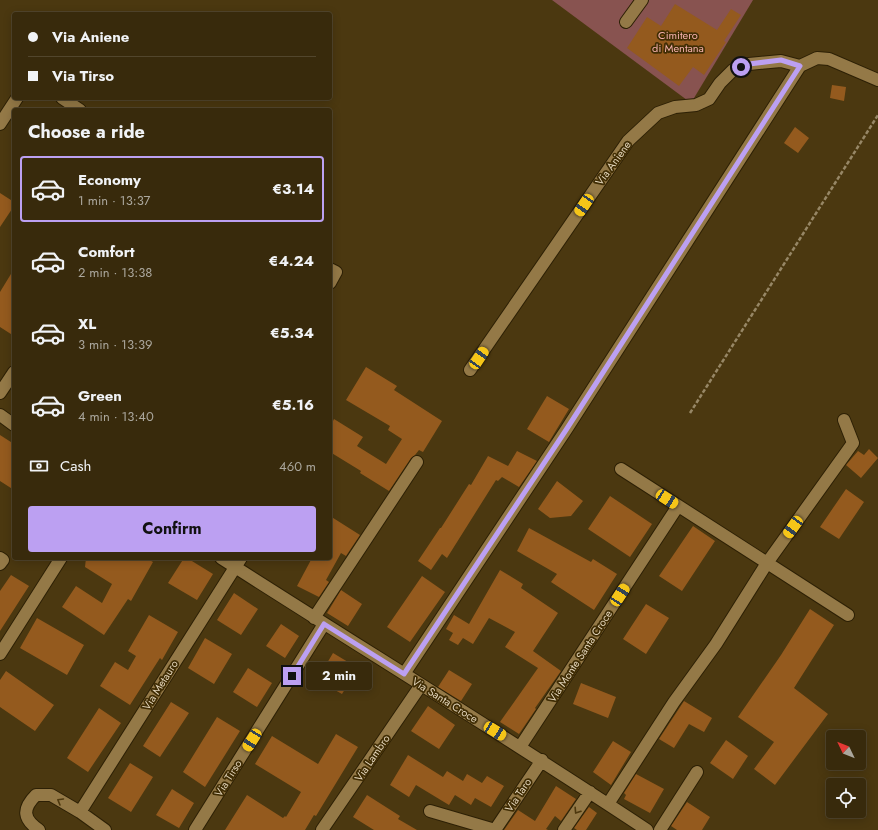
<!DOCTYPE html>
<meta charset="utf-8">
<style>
:root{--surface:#382a0c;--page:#3f3215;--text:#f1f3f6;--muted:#aba79d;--line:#52462d;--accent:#bca0f2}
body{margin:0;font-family:Jost,sans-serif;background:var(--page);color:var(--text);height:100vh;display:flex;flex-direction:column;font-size:15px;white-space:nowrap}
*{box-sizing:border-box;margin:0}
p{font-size:13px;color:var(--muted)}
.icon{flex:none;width:22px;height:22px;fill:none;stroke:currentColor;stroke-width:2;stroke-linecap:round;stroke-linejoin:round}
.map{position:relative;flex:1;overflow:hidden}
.drawer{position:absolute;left:12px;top:108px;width:320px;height:452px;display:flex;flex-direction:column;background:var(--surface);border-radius:4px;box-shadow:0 2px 10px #0003,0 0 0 1px var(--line)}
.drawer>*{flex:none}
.guide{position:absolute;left:12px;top:12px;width:320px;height:88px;border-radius:4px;box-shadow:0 2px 10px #0003,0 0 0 1px var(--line);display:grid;align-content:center;height:88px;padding:0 16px;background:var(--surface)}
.needle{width:26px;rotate:313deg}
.tools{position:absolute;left:826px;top:730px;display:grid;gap:8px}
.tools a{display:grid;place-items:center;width:40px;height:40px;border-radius:4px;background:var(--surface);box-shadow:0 2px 10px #0003,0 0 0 1px var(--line);font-size:20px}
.end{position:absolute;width:18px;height:18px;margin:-9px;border:5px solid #bca0f2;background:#111;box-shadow:0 0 0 2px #111}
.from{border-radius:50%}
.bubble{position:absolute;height:28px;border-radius:4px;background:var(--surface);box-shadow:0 2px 10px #0003,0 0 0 1px var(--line);font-size:13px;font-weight:700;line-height:28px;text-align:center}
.car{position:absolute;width:12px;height:24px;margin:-12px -6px;border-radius:5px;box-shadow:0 0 3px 1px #0007;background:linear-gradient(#f5c518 24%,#345 0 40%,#f5c518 0 76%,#345 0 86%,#f5c518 0)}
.guide b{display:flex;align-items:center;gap:14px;height:38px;font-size:15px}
.guide b+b{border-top:1px solid var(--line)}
.guide i{width:10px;height:10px;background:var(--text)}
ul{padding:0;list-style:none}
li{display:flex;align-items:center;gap:12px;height:66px;margin:0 8px 6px;padding:0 8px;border:2px solid transparent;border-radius:4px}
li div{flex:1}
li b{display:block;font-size:15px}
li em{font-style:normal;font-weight:700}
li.on{border-color:var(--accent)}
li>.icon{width:36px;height:36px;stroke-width:1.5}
h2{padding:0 16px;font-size:18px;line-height:48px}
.pay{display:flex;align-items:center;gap:10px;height:44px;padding:0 16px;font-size:15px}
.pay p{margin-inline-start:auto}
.cta{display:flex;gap:8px;margin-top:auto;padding:8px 16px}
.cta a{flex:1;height:46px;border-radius:4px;background:var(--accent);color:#111;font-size:16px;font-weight:700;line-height:46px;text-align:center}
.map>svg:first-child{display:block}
.green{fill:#885350}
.building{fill:#945a1e}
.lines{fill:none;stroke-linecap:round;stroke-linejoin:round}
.minor-casing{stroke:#2d2005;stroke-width:14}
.path{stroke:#978766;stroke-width:2.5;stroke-dasharray:4 2;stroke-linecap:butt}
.minor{stroke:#947947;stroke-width:12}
.oneway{stroke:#4d380e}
.route{stroke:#bca0f2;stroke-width:5}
.labels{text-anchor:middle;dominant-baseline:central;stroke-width:3.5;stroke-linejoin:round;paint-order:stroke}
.park-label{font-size:11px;fill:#f5b1ad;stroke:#402d04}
.street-label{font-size:11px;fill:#e3d5bb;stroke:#402d04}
</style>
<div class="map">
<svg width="878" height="830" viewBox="0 0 878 830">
<rect width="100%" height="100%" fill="#4b3810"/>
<!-- green -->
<path class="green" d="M 552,0 L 753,0 L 691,103 Z"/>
<!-- building -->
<path class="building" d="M 675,4 L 717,30 L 731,9 L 741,15 L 724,41 L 726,42 L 704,75 L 693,67 L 679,86 L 627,48 L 647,17 L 661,26 Z
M 832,85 L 846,87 L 844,101 L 830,98 Z
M 795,127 L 809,138 L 798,153 L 784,143 Z
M 0,193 L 14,202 L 14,206 L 0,227 Z
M 14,269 L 14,336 L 0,327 L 0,292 Z
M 366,367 L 397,386 L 394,390 L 442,421 L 423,452 L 419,450 L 415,455 L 411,458 L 389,491 L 360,473 L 361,471 L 330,452 L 330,427 L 334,419 L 363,437 L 357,446 L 386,464 L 402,439 L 388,430 L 390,426 L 346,400 Z
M 547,396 L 569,409 L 549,442 L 527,429 Z
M 0,435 L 14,444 L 14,490 L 0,481 Z
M 869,449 L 878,458 L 861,478 L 846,465 L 858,451 L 864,455 Z
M 517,451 L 537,461 L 519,487 L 502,477 L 498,481 L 496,480 L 447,558 L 442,554 L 431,570 L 418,561 L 440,528 L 441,528 L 469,484 L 471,485 L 488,456 L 508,466 Z
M 557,481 L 583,501 L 571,516 L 550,518 L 538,509 Z
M 846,489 L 864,502 L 839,539 L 820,527 Z
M 610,496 L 652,524 L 630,557 L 588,529 Z
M 330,516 L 360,535 L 346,556 L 341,553 L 326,580 L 329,582 L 319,597 L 297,586 L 312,558 L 330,558 Z
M 693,526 L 715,541 L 682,591 L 659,576 Z
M 529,528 L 591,562 L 593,559 L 617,574 L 594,610 L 551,582 L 557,574 L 517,551 Z
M 86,558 L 146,558 L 153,562 L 131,601 L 128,599 L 104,635 L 62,607 L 76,586 L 102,603 L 112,584 L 85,567 Z
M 184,558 L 187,558 L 213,574 L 197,600 L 168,583 Z
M 500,570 L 523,584 L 521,588 L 558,613 L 533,651 L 561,671 L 535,708 L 536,709 L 519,734 L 500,722 L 538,668 L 505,647 L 515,632 L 489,618 L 473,644 L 463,638 L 458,645 L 449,640 L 453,633 L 446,629 L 454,615 L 469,624 Z
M 11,575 L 29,586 L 0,631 L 0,591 Z
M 422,576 L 445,592 L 410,642 L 387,627 Z
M 341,590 L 362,604 L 348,626 L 327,613 Z
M 234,593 L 258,609 L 241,635 L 217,620 Z
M 646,604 L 669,618 L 646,654 L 623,639 Z
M 810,609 L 834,625 L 794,688 L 828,714 L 775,785 L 754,769 L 774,742 L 738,717 L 781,655 Z
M 149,615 L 178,632 L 162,660 L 160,658 L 130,705 L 100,686 L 115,662 L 128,670 L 136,656 L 128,651 Z
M 37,618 L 84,645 L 67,675 L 20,648 Z
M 281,624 L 299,636 L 285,658 L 266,646 Z
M 205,638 L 232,654 L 214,684 L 188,668 Z
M 333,653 L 358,668 L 342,694 L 317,680 Z
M 248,668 L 272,683 L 257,707 L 233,692 Z
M 449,670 L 472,684 L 461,701 L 438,687 Z
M 6,671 L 54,705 L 35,731 L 0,707 L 0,680 Z
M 581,683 L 616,697 L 608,718 L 573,704 Z
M 684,701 L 712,718 L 704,732 L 689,724 L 674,748 L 659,739 Z
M 171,702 L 189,713 L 160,757 L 143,746 Z
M 428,706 L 455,725 L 439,749 L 411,731 Z
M 99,708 L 121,723 L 88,772 L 67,758 Z
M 217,717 L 240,731 L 205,787 L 183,772 Z
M 336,734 L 358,747 L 316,816 L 314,815 L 305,830 L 225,830 L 247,795 L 283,818 L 285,816 L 286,817 L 301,792 L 255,764 L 272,736 L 318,764 Z
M 726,740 L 748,756 L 733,779 L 710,763 Z
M 613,741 L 631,752 L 611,785 L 593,772 Z
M 408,755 L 443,777 L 447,771 L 463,781 L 467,774 L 482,783 L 487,776 L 504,786 L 491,807 L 475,798 L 471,805 L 455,795 L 449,805 L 416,785 L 409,797 L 390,785 Z
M 130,763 L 153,777 L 131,812 L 108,798 Z
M 636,774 L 664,789 L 650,813 L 624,799 L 626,795 L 624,793 Z
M 556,786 L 576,799 L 561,821 L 555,816 L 546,829 L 548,830 L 504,830 L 518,810 L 535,821 Z
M 172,789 L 194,803 L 179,828 L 156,815 Z
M 367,795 L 400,816 L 398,819 L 417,830 L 374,830 L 353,817 Z
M 687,802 L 710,817 L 702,830 L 677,830 L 671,826 Z
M 589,807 L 597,813 L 586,830 L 577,830 L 574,828 Z"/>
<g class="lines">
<!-- minor casing -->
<g class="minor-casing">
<path id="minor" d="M 626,22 L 642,0
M 62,98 L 80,110
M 0,124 L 17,98
M 330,269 L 336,272 L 330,283
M 470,370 L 628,141 L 658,113 L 675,107 L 696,105 L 709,99 L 720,83 L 733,70 L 749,64 L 781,61 L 800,66
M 0,393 L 14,372
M 0,415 L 14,425
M 621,469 L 848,615
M 0,558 L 3,560 L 0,564
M 221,558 C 363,649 507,737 647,830
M 314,618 L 417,462
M 0,654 L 61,558
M 404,674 L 566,430 L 800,66 L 817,58 L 829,59 L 878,80
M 520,747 L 678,506
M 608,804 L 674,702 L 716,644 L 767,563 L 853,443 L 844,420
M 430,811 L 495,830
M 80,812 L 241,558
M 39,830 C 23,819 22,809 36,795 L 51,795 L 80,812 L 105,830
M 195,830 L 324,624
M 322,830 L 421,685
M 495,830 L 542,760
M 564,830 L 590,792
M 660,830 L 697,772"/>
</g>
<!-- path -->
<path class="path" d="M 690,413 L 878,115"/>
<!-- minor -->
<use href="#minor" class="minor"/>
</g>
<!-- one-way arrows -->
<defs><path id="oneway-chevron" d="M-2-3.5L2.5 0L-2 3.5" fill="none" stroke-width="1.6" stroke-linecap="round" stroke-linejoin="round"/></defs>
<g class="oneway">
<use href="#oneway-chevron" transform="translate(60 801) rotate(-150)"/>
<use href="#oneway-chevron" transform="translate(577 811) rotate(123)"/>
</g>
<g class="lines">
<!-- route -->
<path class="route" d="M 292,676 L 324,624 L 404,674 L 566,430 L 800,66 L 781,60 L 749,64 L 741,67"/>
</g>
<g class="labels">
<!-- park labels -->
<g class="park-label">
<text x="678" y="35">Cimitero<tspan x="678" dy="13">di Mentana</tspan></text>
</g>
<!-- street labels -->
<g class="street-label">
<text transform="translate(613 163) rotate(-54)">Via Aniene</text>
<text transform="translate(580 656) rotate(-57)">Via Monte Santa Croce</text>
<text transform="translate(160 685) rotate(-58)">Via Metauro</text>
<text transform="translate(445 700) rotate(32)">Via Santa Croce</text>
<text transform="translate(372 758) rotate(-56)">Via Lambro</text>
<text transform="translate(228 778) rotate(-58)">Via Tirso</text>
<text transform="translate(518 795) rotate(-56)">Via Taro</text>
</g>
</g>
</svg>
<div class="tools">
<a><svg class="needle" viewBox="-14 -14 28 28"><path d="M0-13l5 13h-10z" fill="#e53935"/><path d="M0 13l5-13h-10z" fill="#aba79d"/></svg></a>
<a><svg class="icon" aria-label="locate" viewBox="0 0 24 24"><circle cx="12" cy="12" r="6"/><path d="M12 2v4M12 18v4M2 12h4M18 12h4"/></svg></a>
</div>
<i class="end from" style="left:741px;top:67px"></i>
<i class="end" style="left:292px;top:676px"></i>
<div class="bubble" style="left:306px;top:662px;width:66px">2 min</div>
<i class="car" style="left:584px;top:205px;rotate:214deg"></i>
<i class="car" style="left:479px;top:358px;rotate:34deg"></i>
<i class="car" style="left:667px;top:499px;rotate:123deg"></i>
<i class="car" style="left:793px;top:527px;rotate:216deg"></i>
<i class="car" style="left:620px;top:595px;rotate:33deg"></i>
<i class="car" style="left:495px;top:731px;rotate:122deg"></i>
<i class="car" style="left:252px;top:740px;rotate:212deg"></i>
<div class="guide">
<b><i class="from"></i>Via Aniene</b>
<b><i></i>Via Tirso</b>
</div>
<section class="drawer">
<h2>Choose a ride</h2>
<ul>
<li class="on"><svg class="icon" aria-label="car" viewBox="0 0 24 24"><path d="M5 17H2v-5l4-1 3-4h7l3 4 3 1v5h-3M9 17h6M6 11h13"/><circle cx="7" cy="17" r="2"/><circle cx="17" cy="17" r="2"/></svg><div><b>Economy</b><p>1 min · 13:37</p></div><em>€3.14</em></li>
<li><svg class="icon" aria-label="car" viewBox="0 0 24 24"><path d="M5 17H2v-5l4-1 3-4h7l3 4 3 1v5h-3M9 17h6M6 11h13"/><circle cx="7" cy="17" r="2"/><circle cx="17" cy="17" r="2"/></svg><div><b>Comfort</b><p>2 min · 13:38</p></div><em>€4.24</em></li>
<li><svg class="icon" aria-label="car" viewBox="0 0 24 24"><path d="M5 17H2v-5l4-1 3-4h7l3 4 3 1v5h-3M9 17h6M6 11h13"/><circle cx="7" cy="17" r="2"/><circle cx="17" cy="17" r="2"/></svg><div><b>XL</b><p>3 min · 13:39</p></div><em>€5.34</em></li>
<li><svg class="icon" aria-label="car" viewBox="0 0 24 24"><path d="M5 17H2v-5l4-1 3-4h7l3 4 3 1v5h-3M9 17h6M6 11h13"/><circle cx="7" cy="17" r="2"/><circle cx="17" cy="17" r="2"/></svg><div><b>Green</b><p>4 min · 13:40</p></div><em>€5.16</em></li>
</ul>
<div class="pay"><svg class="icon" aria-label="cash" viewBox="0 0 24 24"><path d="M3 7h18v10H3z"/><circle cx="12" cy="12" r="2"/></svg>Cash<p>460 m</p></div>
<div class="cta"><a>Confirm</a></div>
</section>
</div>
